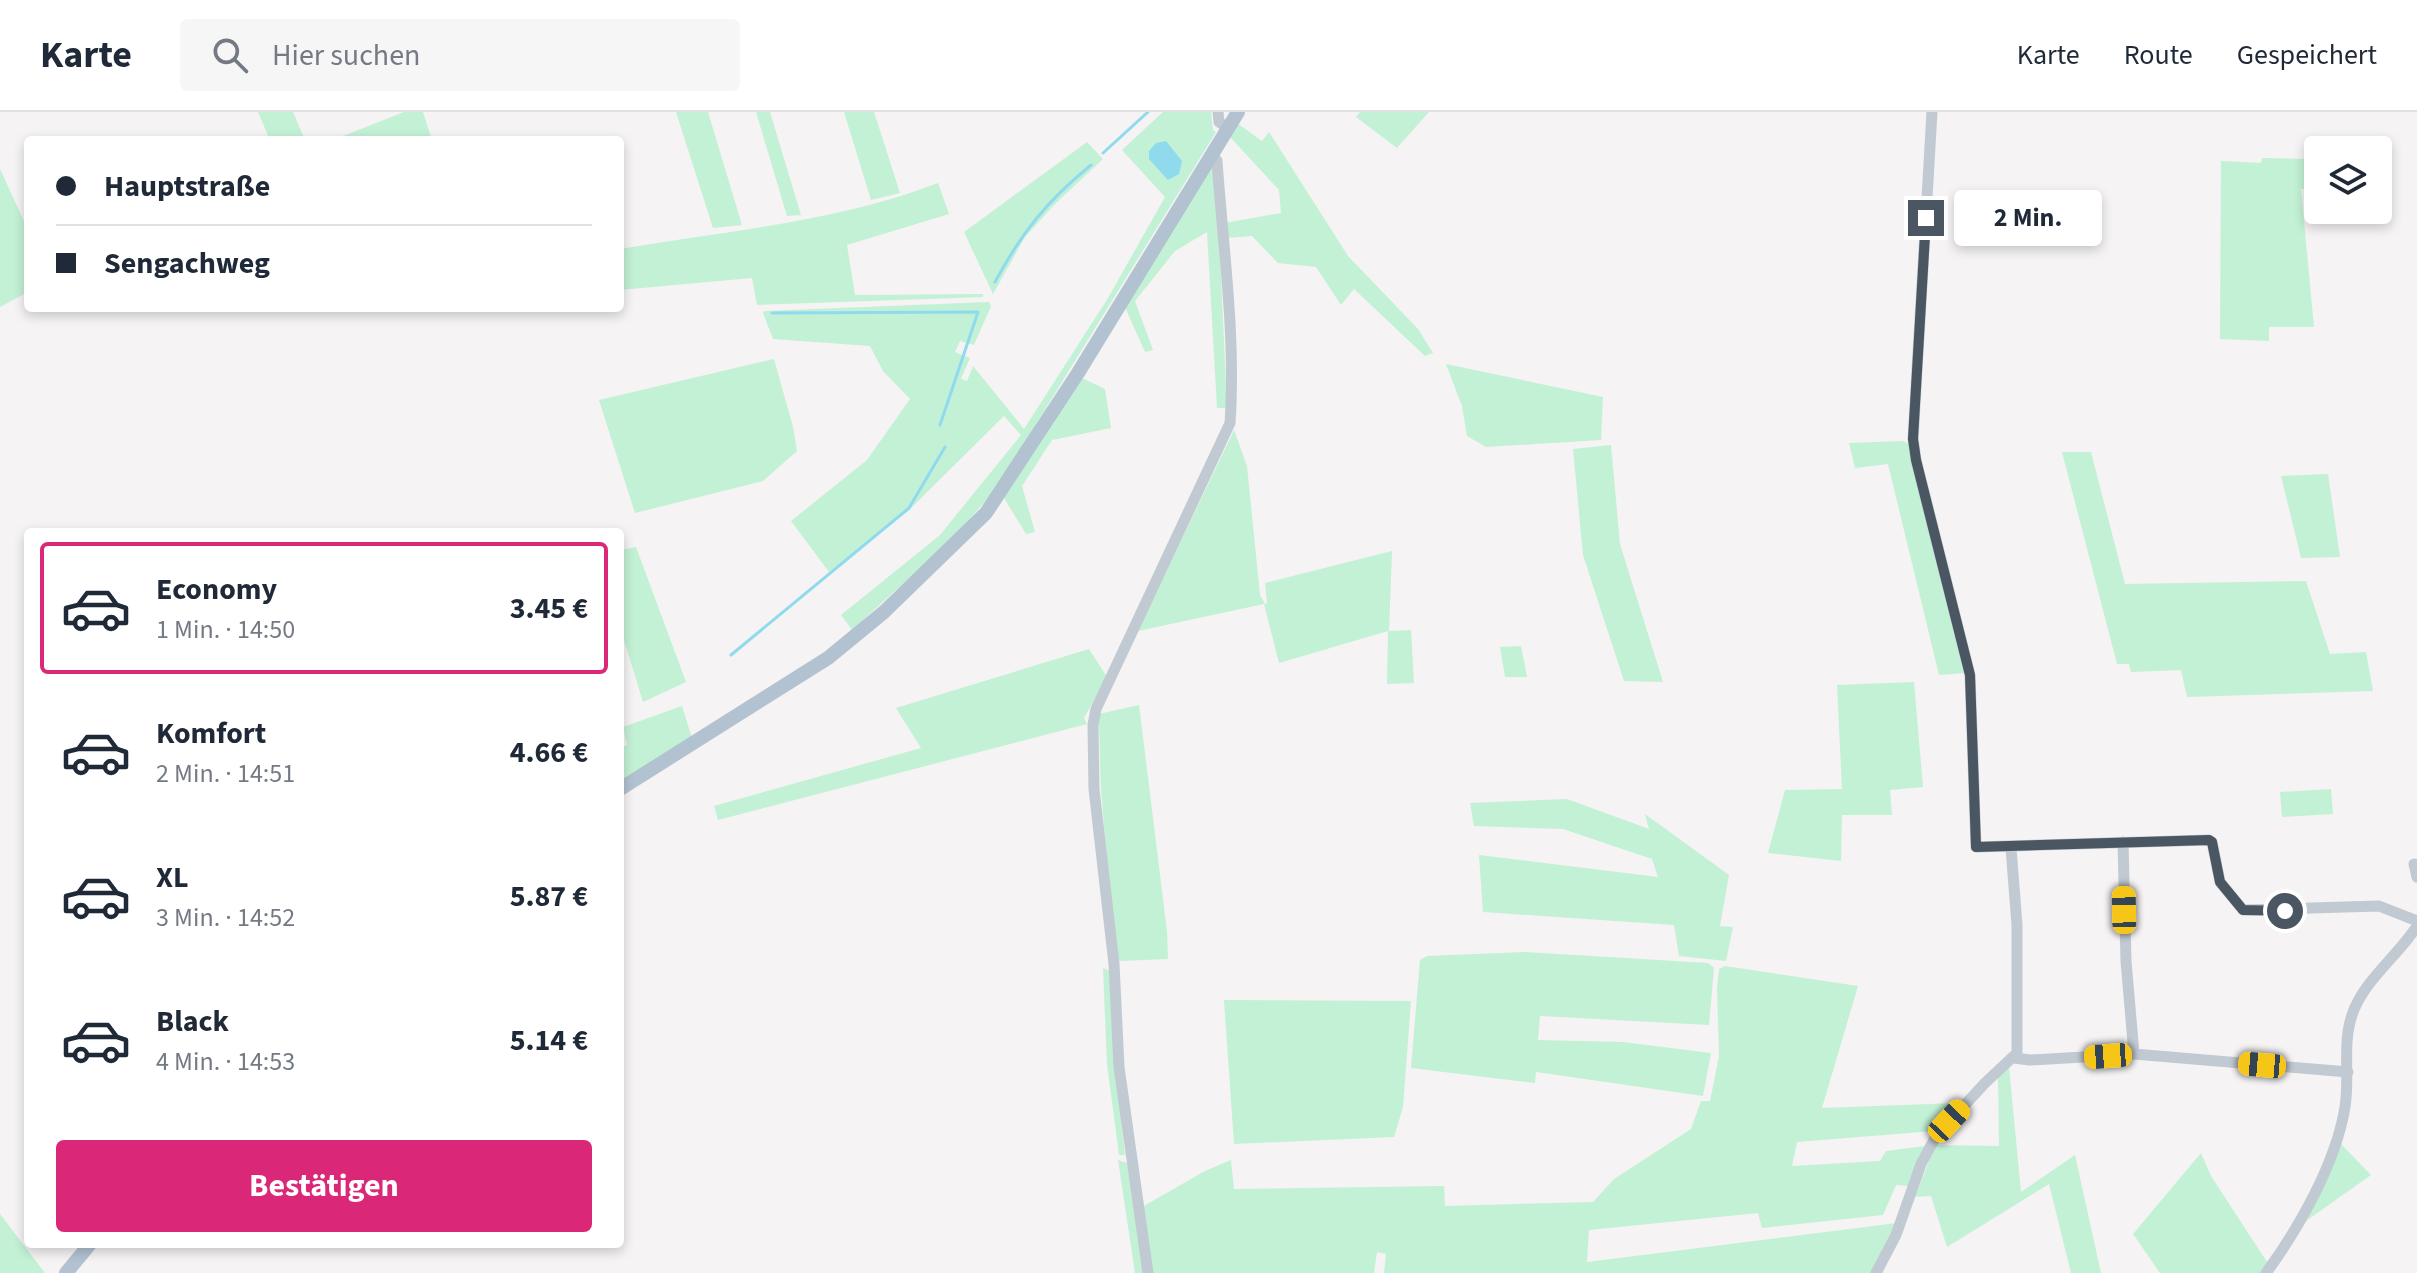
<!DOCTYPE html>
<html lang="de">
<meta charset="utf-8">
<style>
:root{--surface:#fff;--page:#f6f6f7;--text:#1f2937;--muted:#747a83;--line:#e0e1e3;--accent:#db2777}
body{margin:0;font-family:"Source Sans 3",sans-serif;background:var(--page);color:var(--text);height:100vh;display:flex;flex-direction:column;font-size:30px;white-space:nowrap}
*{box-sizing:border-box;margin:0}
p{font-size:26px;color:var(--muted)}
.icon{flex:none;width:44px;height:44px;fill:none;stroke:currentColor;stroke-width:2;stroke-linecap:round;stroke-linejoin:round}
.map{position:relative;flex:1;overflow:hidden}
.panel{position:absolute;left:24px;top:416px;width:600px;height:720px;display:flex;flex-direction:column;background:var(--surface);border-radius:8px;box-shadow:0 4px 12px #0003}
.panel>*{flex:none}
.hud{position:absolute;left:24px;top:24px;width:600px;height:176px;border-radius:8px;box-shadow:0 4px 12px #0003;display:grid;align-content:center;height:176px;padding:0 32px;background:var(--surface)}
.controls{position:absolute;left:2304px;top:24px;display:grid;gap:16px}
.controls a{display:grid;place-items:center;width:88px;height:88px;border-radius:8px;background:var(--surface);box-shadow:0 4px 12px #0003;font-size:40px}
.end{position:absolute;width:36px;height:36px;margin:-18px;border:10px solid #4a5661;background:#fff;box-shadow:0 0 0 4px #fff}
.from{border-radius:50%}
.bubble{position:absolute;height:56px;border-radius:8px;background:var(--surface);box-shadow:0 4px 12px #0003;font-size:26px;font-weight:700;line-height:56px;text-align:center}
.car{position:absolute;width:24px;height:48px;margin:-24px -12px;border-radius:10px;box-shadow:0 0 6px 2px #0007;background:linear-gradient(#f5c518 24%,#345 0 40%,#f5c518 0 76%,#345 0 86%,#f5c518 0)}
.hud b{display:flex;align-items:center;gap:28px;height:76px;font-size:30px}
.hud b+b{border-top:2px solid var(--line)}
.hud i{width:20px;height:20px;background:var(--text)}
ul{padding:14px 0 0;list-style:none}
li{display:flex;align-items:center;gap:24px;height:132px;margin:0 16px 12px;padding:0 16px;border:4px solid transparent;border-radius:8px}
li div{flex:1}
li b{display:block;font-size:30px}
li em{font-style:normal;font-weight:700}
li.selected{border-color:var(--accent)}
li>.icon{width:72px;height:72px;stroke-width:1.5}
.primary-button{display:flex;gap:16px;margin-top:auto;padding:16px 32px}
.primary-button a{flex:1;height:92px;border-radius:8px;background:var(--accent);color:#fff;font-size:32px;font-weight:700;line-height:92px;text-align:center}
header{display:flex;align-items:center;gap:48px;box-sizing:border-box;height:112px;padding:0 40px;background:var(--surface);border-bottom:2px solid var(--line)}
header strong{font-size:38px}
nav{display:flex;gap:44px;margin-inline-start:auto;font-size:28px}
.search{width:560px;height:72px;background:var(--page);display:flex;align-items:center;gap:20px;box-sizing:border-box;padding:0 28px;border-radius:8px;color:var(--muted);font-size:30px}
.map>svg:first-child{display:block}
.green{fill:#c3f1d5}
.water{fill:#90daee}
.lines{fill:none;stroke-linecap:round;stroke-linejoin:round}
.stream{stroke:#90daee;stroke-width:3}
.minor{stroke:#c1cad2;stroke-width:11}
.major{stroke:#b3c2d1;stroke-width:14}
.route{stroke:#4a5661;stroke-width:10}
</style>
<header>
<strong>Karte</strong>
<div class="search"><svg class="icon" aria-label="search" viewBox="0 0 24 24"><circle cx="10" cy="10" r="6"/><path d="M15 15l6 6"/></svg>Hier suchen</div>
<nav><a>Karte</a><a>Route</a><a>Gespeichert</a></nav>
</header>
<div class="map">
<svg width="2417" height="1161" viewBox="0 0 2417 1161">
<rect width="100%" height="100%" fill="#f5f3f3"/>
<!-- green -->
<path class="green" d="M 258,0 L 293,0 L 305,28 L 270,28 Z
M 404,0 L 423,0 L 432,28 L 333,28 Z
M 676,0 L 708,0 L 742,113 L 713,116 Z
M 756,0 L 770,0 L 801,103 L 787,104 Z
M 844,0 L 874,0 L 900,81 L 871,88 Z
M 1163,0 L 1211,0 L 1213,18 L 1216,20 L 996,377 L 955,424 L 852,518 L 841,503 L 940,423 L 1021,323 L 1004,304 L 910,397 L 829,460 L 791,409 L 867,348 L 910,287 L 883,259 L 870,234 L 773,227 L 763,201 L 765,199 L 989,190 L 991,194 L 974,233 L 960,229 L 955,240 L 970,246 L 961,267 L 967,269 L 973,254 L 1024,317 L 1108,186 L 1165,85 L 1122,38 Z
M 1360,0 L 1429,0 L 1397,36 L 1356,5 Z
M 1237,11 L 1262,29 L 1269,20 L 1348,144 L 1418,217 L 1433,241 L 1425,244 L 1354,177 L 1341,193 L 1316,155 L 1278,151 L 1252,124 L 1227,126 L 1225,111 L 1281,101 L 1279,78 L 1230,25 Z
M 1087,30 L 1103,47 L 1055,92 L 1025,125 L 993,182 L 964,120 Z
M 2262,46 L 2308,47 L 2308,77 L 2301,77 L 2314,215 L 2269,215 L 2269,229 L 2220,227 L 2221,49 L 2261,51 Z
M 1212,50 L 1216,53 L 1227,296 L 1217,296 L 1207,120 L 1175,139 L 1135,189 L 1153,238 L 1145,240 L 1124,193 Z
M 0,57 L 28,118 L 28,180 L 0,195 Z
M 938,71 L 949,102 L 847,133 L 855,183 L 983,182 L 983,185 L 757,193 L 752,166 L 620,178 L 620,137 C 726,119 837,110 938,71 Z
M 774,247 L 793,315 L 797,339 L 763,369 L 635,401 L 599,288 Z
M 1446,252 L 1603,285 L 1601,328 L 1486,335 L 1467,324 L 1462,294 Z
M 1080,265 L 1105,277 L 1111,316 L 1052,328 L 1022,374 L 1035,420 L 1026,422 L 1004,386 Z
M 1234,318 L 1247,354 L 1260,483 L 1265,492 L 1267,491 L 1265,471 L 1392,439 L 1389,519 L 1411,518 L 1414,571 L 1387,572 L 1388,519 L 1279,551 L 1264,492 L 1138,519 Z
M 1903,329 L 1909,332 L 1966,561 L 1939,563 L 1888,352 L 1855,356 L 1849,331 Z
M 1611,333 L 1620,432 L 1663,570 L 1624,569 L 1583,443 L 1573,337 Z
M 2062,340 L 2091,340 L 2125,472 L 2306,469 L 2330,542 L 2366,540 L 2373,579 L 2187,585 L 2181,558 L 2131,560 L 2129,552 L 2117,552 Z
M 2328,362 L 2340,445 L 2301,446 L 2281,364 Z
M 636,435 L 686,570 L 643,590 L 620,515 L 620,438 Z
M 1521,534 L 1527,565 L 1505,565 L 1500,535 Z
M 1089,537 L 1107,565 L 1084,606 L 1087,612 L 718,708 L 714,694 L 921,636 L 896,596 Z
M 1914,570 L 1923,675 L 1890,678 L 1892,703 L 1842,703 L 1841,749 L 1768,741 L 1785,678 L 1842,677 L 1837,573 Z
M 1139,593 L 1167,819 L 1168,847 L 1120,849 L 1115,844 L 1101,677 L 1099,612 L 1099,602 Z
M 682,594 L 692,626 L 620,671 L 620,636 L 627,633 L 623,615 Z
M 2331,677 L 2333,702 L 2282,705 L 2280,680 Z
M 1567,687 L 1649,717 L 1645,702 L 1729,763 L 1720,814 L 1733,815 L 1726,849 L 1679,844 L 1674,813 L 1483,800 L 1479,743 L 1658,765 L 1652,747 L 1563,717 L 1474,714 L 1470,691 Z
M 1525,840 L 1708,851 L 1714,856 L 1709,913 L 1540,904 L 1538,928 L 1623,930 L 1711,941 L 1703,984 L 1536,960 L 1535,971 L 1411,956 L 1420,848 L 1427,844 Z
M 1725,854 L 1858,874 L 1822,996 L 1957,991 L 1934,1019 L 1797,1030 L 1792,1054 L 1880,1049 L 1886,1039 L 1925,1034 L 1908,1074 L 1896,1073 L 1883,1103 L 1762,1116 L 1758,1101 L 1589,1118 L 1587,1150 L 1897,1111 L 1873,1161 L 1384,1161 L 1386,1142 L 1377,1140 L 1374,1161 L 1152,1161 L 1142,1095 L 1205,1059 L 1231,1048 L 1234,1077 L 1444,1074 L 1445,1094 L 1593,1090 L 1614,1067 L 1691,1017 L 1701,989 L 1710,989 L 1719,944 L 1717,876 L 1719,857 Z
M 1103,856 L 1110,859 L 1116,961 L 1125,1043 L 1119,1043 L 1107,952 Z
M 1224,888 L 1411,889 L 1403,995 L 1394,1025 L 1234,1032 Z
M 2009,955 L 2021,1080 L 2075,1043 L 2101,1161 L 2071,1161 L 2049,1072 L 1947,1135 L 1931,1084 L 1915,1085 L 1935,1033 L 1999,1034 L 1998,964 Z
M 2339,1030 L 2371,1063 L 2306,1109 Z
M 2201,1041 L 2211,1064 L 2269,1153 L 2262,1161 L 2160,1161 L 2133,1122 Z
M 1118,1048 L 1127,1051 L 1145,1161 L 1135,1161 Z
M 0,1102 L 45,1161 L 0,1161 Z"/>
<!-- water -->
<path class="water" d="M 1166,29 L 1182,49 L 1179,62 L 1168,68 L 1149,47 L 1149,39 L 1156,31 Z"/>
<g class="lines">
<!-- stream -->
<path class="stream" d="M 1103,41 L 1148,0
M 995,170 C 1022,120 1047,89 1091,53
M 772,201 L 978,200 L 940,313
M 731,543 L 909,396 L 945,335"/>
<!-- minor -->
<path class="minor" d="M 1218,0 L 1219,10 L 1228,16
M 1932,0 L 1913,327 L 1916,348 L 1970,563 L 1976,735 L 2209,728 L 2212,730 L 2220,770 L 2243,798 L 2379,794 L 2417,809
M 2123,730 L 2126,849 L 2134,942
M 2414,752 L 2417,765
M 2014,946 L 2030,948 L 2134,942 L 2348,960
M 1148,1161 L 1119,955 L 1114,852 L 1094,677 L 1093,613 L 1096,597 L 1230,311 C 1236,225 1223,135 1217,49 L 1212,42
M 1876,1161 L 1896,1123 L 1921,1052 L 1936,1024 L 1985,971 L 2017,941 L 2017,813 L 2011,736
M 2266,1161 C 2299,1116 2336,1051 2345,995 C 2350,965 2342,932 2352,903 C 2363,869 2398,844 2417,814"/>
<!-- major -->
<path class="major" d="M 620,677 L 828,546 L 884,500 L 986,401 L 1078,261 L 1238,0
M 66,1161 L 90,1132"/>
</g>
<g class="lines">
<!-- route -->
<path class="route" d="M 1926,106 L 1913,327 L 1916,348 L 1970,563 L 1976,735 L 2209,728 L 2212,730 L 2220,770 L 2243,798 L 2285,799"/>
</g>
</svg>
<div class="controls">
<a><svg class="icon" aria-label="layers" viewBox="0 0 24 24"><path d="M12 4l9 5-9 5-9-5zM3 14l9 5 9-5"/></svg></a>
</div>
<i class="end from" style="left:2285px;top:799px"></i>
<i class="end" style="left:1926px;top:106px"></i>
<div class="bubble" style="left:1954px;top:78px;width:148px">2 Min.</div>
<i class="car" style="left:2124px;top:798px;rotate:359deg"></i>
<i class="car" style="left:2108px;top:944px;rotate:266deg"></i>
<i class="car" style="left:2262px;top:953px;rotate:275deg"></i>
<i class="car" style="left:1949px;top:1009px;rotate:43deg"></i>
<div class="hud">
<b><i class="from"></i>Hauptstraße</b>
<b><i></i>Sengachweg</b>
</div>
<section class="panel">
<ul>
<li class="selected"><svg class="icon" aria-label="car" viewBox="0 0 24 24"><path d="M5 17H2v-5l4-1 3-4h7l3 4 3 1v5h-3M9 17h6M6 11h13"/><circle cx="7" cy="17" r="2"/><circle cx="17" cy="17" r="2"/></svg><div><b>Economy</b><p>1 Min. · 14:50</p></div><em>3.45 €</em></li>
<li><svg class="icon" aria-label="car" viewBox="0 0 24 24"><path d="M5 17H2v-5l4-1 3-4h7l3 4 3 1v5h-3M9 17h6M6 11h13"/><circle cx="7" cy="17" r="2"/><circle cx="17" cy="17" r="2"/></svg><div><b>Komfort</b><p>2 Min. · 14:51</p></div><em>4.66 €</em></li>
<li><svg class="icon" aria-label="car" viewBox="0 0 24 24"><path d="M5 17H2v-5l4-1 3-4h7l3 4 3 1v5h-3M9 17h6M6 11h13"/><circle cx="7" cy="17" r="2"/><circle cx="17" cy="17" r="2"/></svg><div><b>XL</b><p>3 Min. · 14:52</p></div><em>5.87 €</em></li>
<li><svg class="icon" aria-label="car" viewBox="0 0 24 24"><path d="M5 17H2v-5l4-1 3-4h7l3 4 3 1v5h-3M9 17h6M6 11h13"/><circle cx="7" cy="17" r="2"/><circle cx="17" cy="17" r="2"/></svg><div><b>Black</b><p>4 Min. · 14:53</p></div><em>5.14 €</em></li>
</ul>
<div class="primary-button"><a>Bestätigen</a></div>
</section>
</div>
